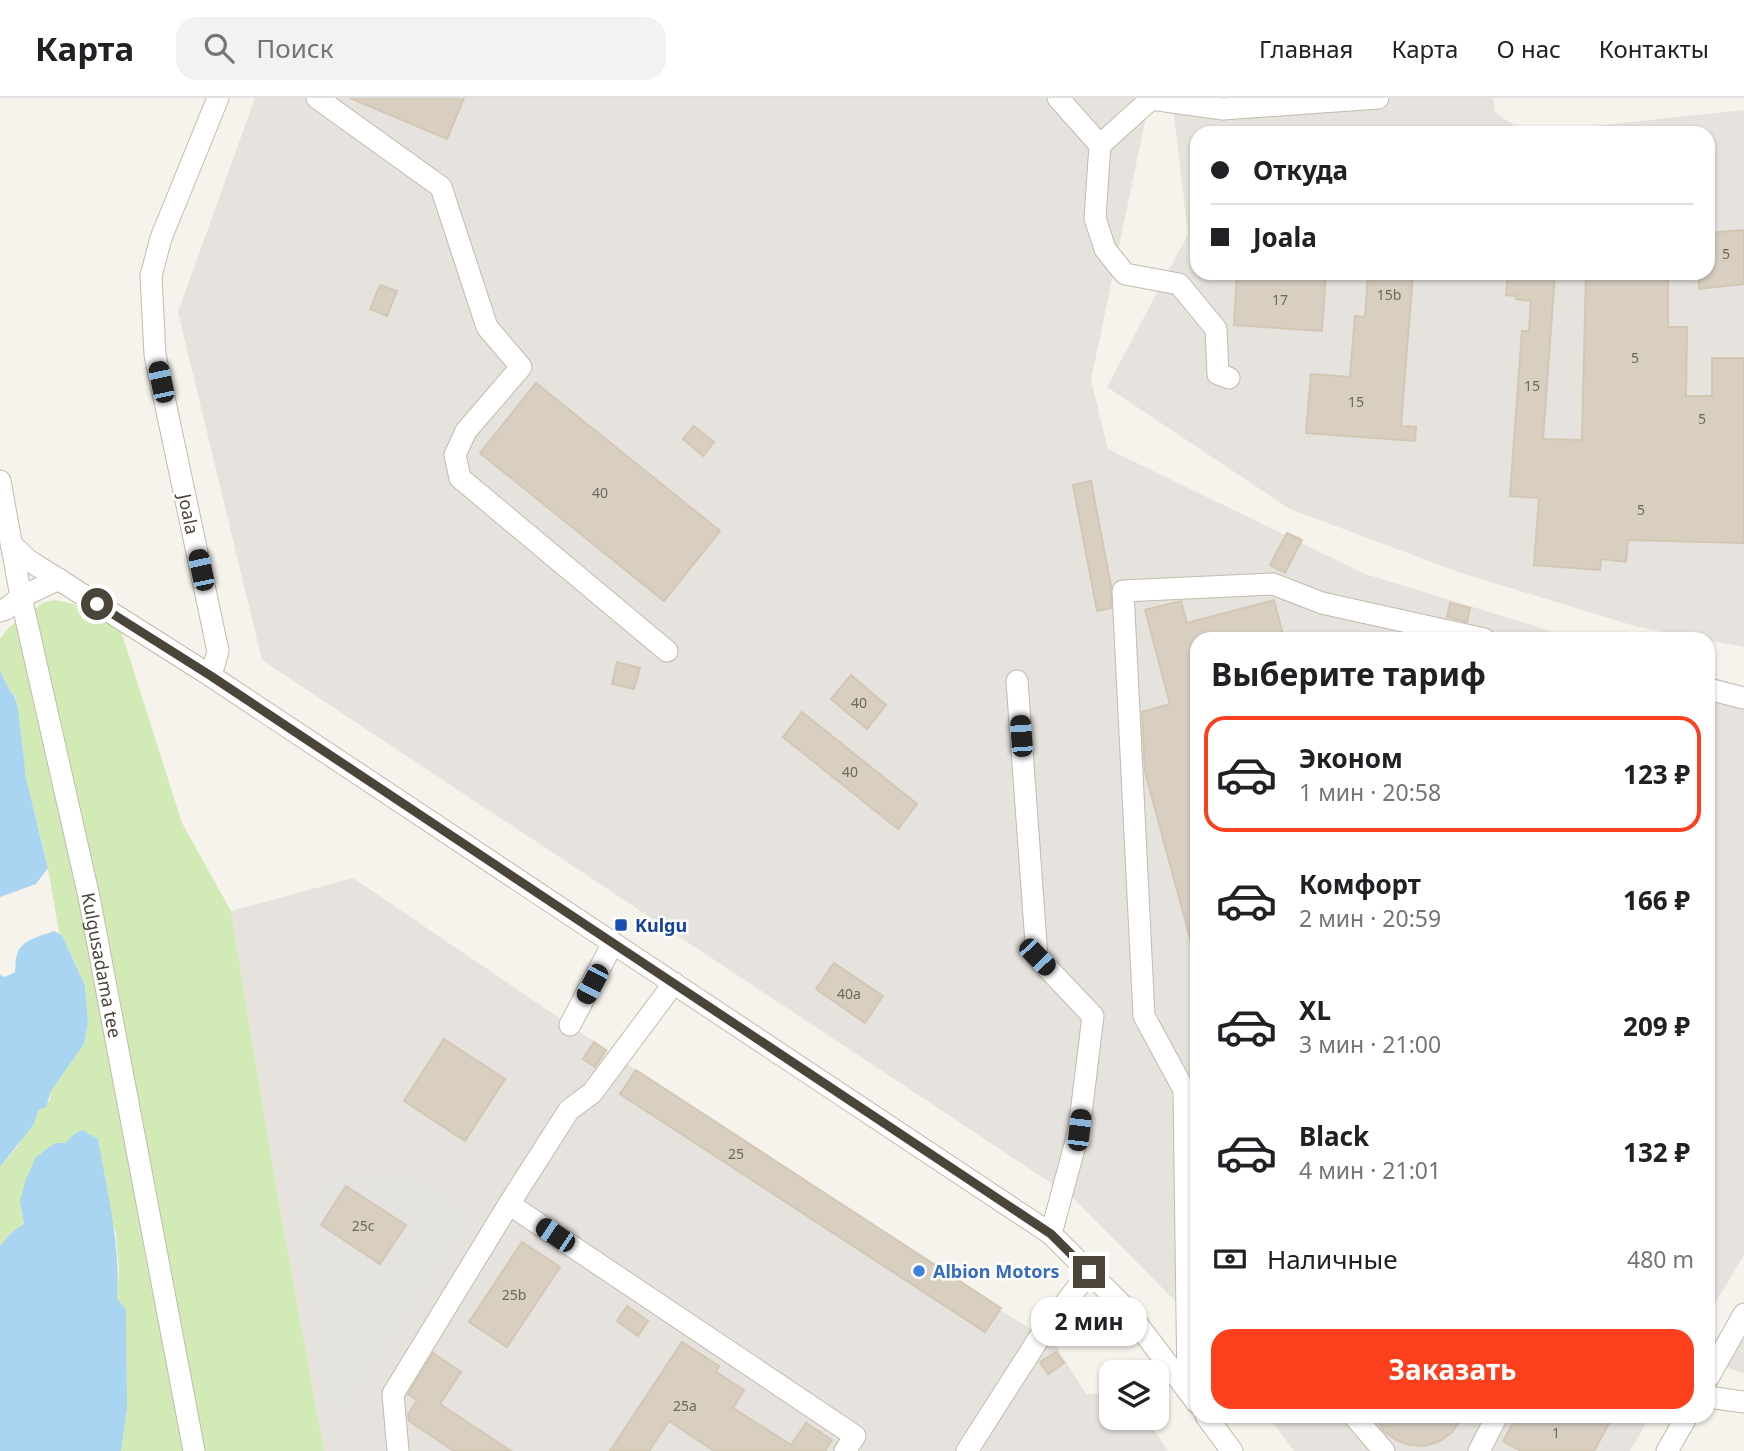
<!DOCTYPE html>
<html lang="ru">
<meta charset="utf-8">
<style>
:root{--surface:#fff;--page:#f2f2f2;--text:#202124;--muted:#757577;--line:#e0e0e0;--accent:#fc3f1d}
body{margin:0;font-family:"Noto Sans",sans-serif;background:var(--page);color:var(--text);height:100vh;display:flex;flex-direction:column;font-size:26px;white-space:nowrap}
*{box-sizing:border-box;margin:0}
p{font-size:23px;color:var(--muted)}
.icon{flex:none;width:38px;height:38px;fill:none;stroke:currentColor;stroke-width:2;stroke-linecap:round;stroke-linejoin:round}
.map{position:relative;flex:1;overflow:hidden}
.sheet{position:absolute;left:1190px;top:534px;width:525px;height:791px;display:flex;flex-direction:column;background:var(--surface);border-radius:21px;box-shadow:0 2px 5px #0004}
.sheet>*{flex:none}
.guide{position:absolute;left:1190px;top:28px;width:525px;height:154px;border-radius:21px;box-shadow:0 2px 5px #0004;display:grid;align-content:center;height:154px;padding:0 21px;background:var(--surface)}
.tools{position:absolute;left:1099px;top:1262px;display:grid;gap:14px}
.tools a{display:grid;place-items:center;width:70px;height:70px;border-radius:14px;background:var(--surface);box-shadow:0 2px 5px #0004;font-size:35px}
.end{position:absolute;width:32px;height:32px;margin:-16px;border:9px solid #4b4439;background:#fff;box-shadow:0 0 0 4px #fff}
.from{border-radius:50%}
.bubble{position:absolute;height:49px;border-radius:21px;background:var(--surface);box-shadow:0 2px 5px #0004;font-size:23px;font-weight:700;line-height:49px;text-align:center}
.car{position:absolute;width:21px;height:42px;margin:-21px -10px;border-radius:9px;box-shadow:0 0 5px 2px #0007;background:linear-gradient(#222 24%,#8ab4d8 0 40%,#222 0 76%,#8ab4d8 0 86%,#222 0)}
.guide b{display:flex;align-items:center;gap:24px;height:66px;font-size:26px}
.guide b+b{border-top:2px solid var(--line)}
.guide i{width:18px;height:18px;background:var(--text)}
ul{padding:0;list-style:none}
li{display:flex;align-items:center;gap:21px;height:116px;margin:0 14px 10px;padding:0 7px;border:4px solid transparent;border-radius:21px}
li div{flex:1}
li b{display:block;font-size:26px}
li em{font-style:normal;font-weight:700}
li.current{border-color:var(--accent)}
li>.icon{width:63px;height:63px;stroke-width:1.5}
h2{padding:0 21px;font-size:32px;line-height:84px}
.pay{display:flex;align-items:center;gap:18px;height:77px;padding:0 21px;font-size:26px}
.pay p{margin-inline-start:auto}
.primary-button{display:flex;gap:14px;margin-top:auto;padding:14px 21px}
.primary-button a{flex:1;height:80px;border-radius:21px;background:var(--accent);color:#fff;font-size:28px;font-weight:700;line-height:80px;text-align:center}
header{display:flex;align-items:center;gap:42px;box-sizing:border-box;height:98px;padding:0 35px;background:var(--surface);border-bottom:2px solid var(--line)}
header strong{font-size:33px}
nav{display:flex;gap:38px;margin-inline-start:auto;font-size:24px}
.search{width:490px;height:63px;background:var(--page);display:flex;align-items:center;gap:18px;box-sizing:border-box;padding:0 24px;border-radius:21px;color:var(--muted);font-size:26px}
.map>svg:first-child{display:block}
.industrial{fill:#e6e2dd}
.green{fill:#d2eab5}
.parking{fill:#e5e3e0}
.water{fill:#a9d4f2}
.building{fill:#d8cfc1;stroke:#d3c7b4;stroke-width:2}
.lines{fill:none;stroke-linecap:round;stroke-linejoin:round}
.minor-casing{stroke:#c2bbae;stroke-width:23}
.minor{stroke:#fff;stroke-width:21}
.route{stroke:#4b4439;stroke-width:9}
.transit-dot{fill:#1a4fb4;stroke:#fff;stroke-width:2.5}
.shop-dot{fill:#3f7fe0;stroke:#fff;stroke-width:2.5}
.labels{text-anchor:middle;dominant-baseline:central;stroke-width:5;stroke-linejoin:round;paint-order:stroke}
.number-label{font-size:14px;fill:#6e675b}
.street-label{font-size:18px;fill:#4b4439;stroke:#fff}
.transit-label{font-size:18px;font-weight:bold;fill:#164399;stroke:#fff;text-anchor:start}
.shop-label{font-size:18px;font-weight:bold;fill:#366cbe;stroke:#fff;text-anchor:start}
</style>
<header>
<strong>Карта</strong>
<div class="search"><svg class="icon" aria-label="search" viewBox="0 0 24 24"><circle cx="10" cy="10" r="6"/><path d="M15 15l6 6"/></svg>Поиск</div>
<nav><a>Главная</a><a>Карта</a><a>О нас</a><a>Контакты</a></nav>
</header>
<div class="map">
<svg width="1744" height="1353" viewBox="0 0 1744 1353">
<rect width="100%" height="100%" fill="#f6f3ec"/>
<!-- industrial -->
<path class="industrial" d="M 255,0 L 1150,0 L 1091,282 L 1108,351 L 1365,476 L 1577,541 L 1197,541 L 1197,1225 L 1072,1099 L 262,562 L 178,214 Z
M 1172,0 L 1493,0 L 1495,14 L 1525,35 L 1197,35 L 1197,175 L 1708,175 L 1708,35 L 1527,35 L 1744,12 L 1744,549 L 1638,529 L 1461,475 L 1290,411 L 1107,289 L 1188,136 Z
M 1708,578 L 1744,588 L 1744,1157 L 1708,1217 Z
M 353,780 L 636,972 L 1000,1212 L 1055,1246 L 1086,1296 L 1111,1296 L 1111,1320 L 1146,1320 L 1168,1353 L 324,1353 L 274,1076 L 231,813 Z
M 1744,1238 L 1744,1276 L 1726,1269 Z
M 1268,1318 L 1650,1318 L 1630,1353 L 1294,1353 Z"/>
<!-- green -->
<path class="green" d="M 56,502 L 88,510 L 121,533 L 182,725 L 231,813 L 274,1077 L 324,1353 L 121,1353 L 127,1311 L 117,1201 L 119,1173 L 116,1135 L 111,1122 L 98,1041 L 74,1036 L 20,1103 L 24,1126 L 11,1135 L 0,1148 L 0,1069 L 18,1048 L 38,1012 L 50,1002 L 51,993 L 84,946 L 88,925 L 85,888 L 65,843 L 59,834 L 47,764 L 26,680 L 18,609 L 15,597 L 10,593 L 0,573 L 0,541 L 9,529 L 44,504 Z"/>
<!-- parking -->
<path class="parking" d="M 405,1072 L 479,1117 L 329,1345 L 289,1108 L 340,1078 Z"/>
<!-- water -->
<path class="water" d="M 0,573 L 10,593 L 14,597 L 18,609 L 26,680 L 48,770 L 36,786 L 0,799 Z
M 54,833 L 62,837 L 85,888 L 88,925 L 84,946 L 51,993 L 46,1009 L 38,1012 L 34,1026 L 0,1069 L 0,877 L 5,879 L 15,874 C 16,868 15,862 17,857 C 21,841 42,838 54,833 Z
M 82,1032 L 98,1041 C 107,1094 121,1147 117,1201 L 126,1211 L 127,1311 L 121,1353 L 0,1353 L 0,1148 L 11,1135 L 24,1126 L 20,1103 L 26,1081 L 36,1059 L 55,1045 L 66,1045 L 74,1036 Z"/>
<!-- building -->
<path class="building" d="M 350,0 L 464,0 L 447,41 Z
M 1744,132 L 1744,186 L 1699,191 L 1698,175 L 1708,175 L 1708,135 Z
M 1237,175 L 1326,175 L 1322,233 L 1234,227 Z
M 1368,175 L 1413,175 L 1401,328 L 1416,329 L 1415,343 L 1306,335 L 1311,276 L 1350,279 L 1355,218 L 1365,219 Z
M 1508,175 L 1555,175 L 1543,341 L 1582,342 L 1586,175 L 1668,175 L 1668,229 L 1687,229 L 1686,298 L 1712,298 L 1712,260 L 1744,260 L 1744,445 L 1628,442 L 1626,464 L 1601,461 L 1600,472 L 1534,467 L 1539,400 L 1510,398 L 1522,233 L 1529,233 L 1531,203 L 1516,201 L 1516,198 L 1506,197 Z
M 380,187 L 397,193 L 387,218 L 370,211 Z
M 536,285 L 720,433 L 664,503 L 480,355 Z
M 694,328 L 714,344 L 703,358 L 683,341 Z
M 1091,383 L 1111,488 L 1111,510 L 1097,513 L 1073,387 Z
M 1287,435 L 1302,442 L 1285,475 L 1270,467 Z
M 1274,502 L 1284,541 L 1197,541 L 1197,850 L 1193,851 L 1145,674 L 1142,614 L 1170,606 L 1145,512 L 1181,503 L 1187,525 Z
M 1450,505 L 1470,510 L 1467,524 L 1447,519 Z
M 617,564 L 640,570 L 634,591 L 612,586 Z
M 851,577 L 886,607 L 867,631 L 831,601 Z
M 802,614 L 917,706 L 898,731 L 783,639 Z
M 834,865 L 883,898 L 865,925 L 816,891 Z
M 444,941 L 505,981 L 465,1043 L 404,1003 Z
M 594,944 L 606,952 L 595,969 L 583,961 Z
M 636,972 L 1001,1210 L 985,1234 L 620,996 Z
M 346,1088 L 406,1127 L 380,1166 L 321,1127 Z
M 522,1144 L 560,1169 L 507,1249 L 469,1224 Z
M 627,1208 L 648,1223 L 638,1238 L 617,1223 Z
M 682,1244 L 719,1268 L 716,1274 L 744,1292 L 733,1310 L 791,1347 L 806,1325 L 832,1342 L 825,1353 L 714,1353 L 669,1323 L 649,1353 L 610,1353 Z
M 1056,1254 L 1064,1265 L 1048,1276 L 1040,1264 Z
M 433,1255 L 461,1274 L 440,1306 L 511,1353 L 454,1353 L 409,1323 L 408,1317 L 417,1302 L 408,1296 Z
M 1374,1318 L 1463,1318 L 1452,1334 L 1440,1343 L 1425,1348 L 1410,1347 L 1396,1342 L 1384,1333 Z
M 1517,1318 L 1613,1318 L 1594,1353 L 1521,1353 L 1503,1343 Z"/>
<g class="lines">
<!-- minor casing -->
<g class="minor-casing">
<g id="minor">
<path d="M 317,0 L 441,89 L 487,229 L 521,269 L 466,333 L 455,357 L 460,380 L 667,553"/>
<path d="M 1058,0 L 1100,47 L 1095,120 L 1105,151 L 1125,176 L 1179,186 L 1216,231 L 1218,276 L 1229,280"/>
<path d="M 1100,47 L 1151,1 L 1223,11 L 1378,0"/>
<path id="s1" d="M 0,383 L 21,499 L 89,799 L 194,1353"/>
<path d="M 11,446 L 28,462 L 211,578 L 1051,1136 L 1126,1211 L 1197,1305"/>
<path d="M 0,513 L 6,511 L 21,499 L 59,481"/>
<path d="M 211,578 L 218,553 L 155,257 L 151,178 L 161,140 L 218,0"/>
<path d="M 1017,583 L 1037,859 L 1093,918 L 1079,1032 L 1051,1136"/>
<path d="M 1708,591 L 1744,600"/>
<path d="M 674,885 L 592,995 L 569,1012 L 509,1106 L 855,1338 L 845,1353"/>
<path d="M 570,927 L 613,845"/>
<path d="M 1708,1280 L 1744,1216"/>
<path d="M 1188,1293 L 1184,992 L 1144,918 L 1123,493 L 1273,486 L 1322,505 L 1484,541"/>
<path d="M 1708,1299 L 1744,1304"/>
<path d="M 1206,1318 L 1232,1353"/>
<path d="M 1354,1318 L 1384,1353"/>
<path d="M 398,1353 L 393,1296 L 509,1106"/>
<path d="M 967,1353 L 1041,1237 L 1089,1174"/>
<path d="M 1479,1353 L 1497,1318"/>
<path d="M 1667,1353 L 1687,1318"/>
</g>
</g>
<!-- minor -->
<use href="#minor" class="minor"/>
</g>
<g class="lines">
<!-- route -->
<path class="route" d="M 97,506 L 211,578 L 1051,1136 L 1089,1174"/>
</g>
<!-- markers -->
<rect class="transit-dot" x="614" y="820" width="14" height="14" rx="3.5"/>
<circle class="shop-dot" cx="919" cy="1173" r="7"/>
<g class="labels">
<!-- number labels -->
<g class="number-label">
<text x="1726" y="155">5</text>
<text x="1389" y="196">15b</text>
<text x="1280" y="201">17</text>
<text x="1635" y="259">5</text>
<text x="1532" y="287">15</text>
<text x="1356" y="303">15</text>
<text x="1702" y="320">5</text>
<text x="600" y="394">40</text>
<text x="1641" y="411">5</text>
<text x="859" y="604">40</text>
<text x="850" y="673">40</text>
<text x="849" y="895">40a</text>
<text x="736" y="1055">25</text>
<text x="363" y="1127">25c</text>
<text x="514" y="1196">25b</text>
<text x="685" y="1307">25a</text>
<text x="1556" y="1334">1</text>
</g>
<!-- street labels -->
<g class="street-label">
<text transform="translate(189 416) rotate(78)">Joala</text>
<text stroke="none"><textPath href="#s1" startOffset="495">Kulgusadama tee</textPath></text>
</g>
<!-- transit labels -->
<g class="transit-label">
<text x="635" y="827">Kulgu</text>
</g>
<!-- shop labels -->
<g class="shop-label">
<text x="933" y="1173">Albion Motors</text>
</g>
</g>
</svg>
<div class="tools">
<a><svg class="icon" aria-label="layers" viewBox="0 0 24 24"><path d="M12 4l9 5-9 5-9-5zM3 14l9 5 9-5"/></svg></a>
</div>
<i class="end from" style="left:97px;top:506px"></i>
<i class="end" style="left:1089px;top:1174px"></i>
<div class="bubble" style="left:1031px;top:1199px;width:116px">2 мин</div>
<i class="car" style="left:161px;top:284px;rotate:348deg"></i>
<i class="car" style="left:201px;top:472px;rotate:348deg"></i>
<i class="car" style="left:1021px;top:638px;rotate:356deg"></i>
<i class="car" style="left:1037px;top:859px;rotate:136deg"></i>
<i class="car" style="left:592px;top:886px;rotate:208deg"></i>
<i class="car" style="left:1079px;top:1032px;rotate:7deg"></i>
<i class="car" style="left:555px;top:1137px;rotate:304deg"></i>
<div class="guide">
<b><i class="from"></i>Откуда</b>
<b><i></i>Joala</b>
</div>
<section class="sheet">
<h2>Выберите тариф</h2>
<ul>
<li class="current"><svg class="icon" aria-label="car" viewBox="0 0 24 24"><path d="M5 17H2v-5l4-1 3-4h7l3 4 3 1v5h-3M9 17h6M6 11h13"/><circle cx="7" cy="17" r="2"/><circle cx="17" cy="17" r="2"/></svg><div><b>Эконом</b><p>1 мин · 20:58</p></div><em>123 ₽</em></li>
<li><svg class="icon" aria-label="car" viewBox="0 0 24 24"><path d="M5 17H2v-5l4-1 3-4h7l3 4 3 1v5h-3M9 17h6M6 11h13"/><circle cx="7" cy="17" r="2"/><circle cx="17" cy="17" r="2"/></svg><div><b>Комфорт</b><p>2 мин · 20:59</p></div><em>166 ₽</em></li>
<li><svg class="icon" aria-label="car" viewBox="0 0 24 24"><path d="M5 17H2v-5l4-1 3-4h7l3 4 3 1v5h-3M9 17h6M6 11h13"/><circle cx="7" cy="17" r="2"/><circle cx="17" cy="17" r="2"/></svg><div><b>XL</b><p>3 мин · 21:00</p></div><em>209 ₽</em></li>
<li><svg class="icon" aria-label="car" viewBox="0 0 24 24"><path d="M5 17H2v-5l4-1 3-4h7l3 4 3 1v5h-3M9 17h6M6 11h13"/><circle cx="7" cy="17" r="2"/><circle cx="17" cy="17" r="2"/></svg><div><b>Black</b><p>4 мин · 21:01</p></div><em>132 ₽</em></li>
</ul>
<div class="pay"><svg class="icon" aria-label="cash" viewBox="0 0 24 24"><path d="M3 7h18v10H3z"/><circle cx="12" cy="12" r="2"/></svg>Наличные<p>480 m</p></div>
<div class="primary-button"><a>Заказать</a></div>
</section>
</div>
